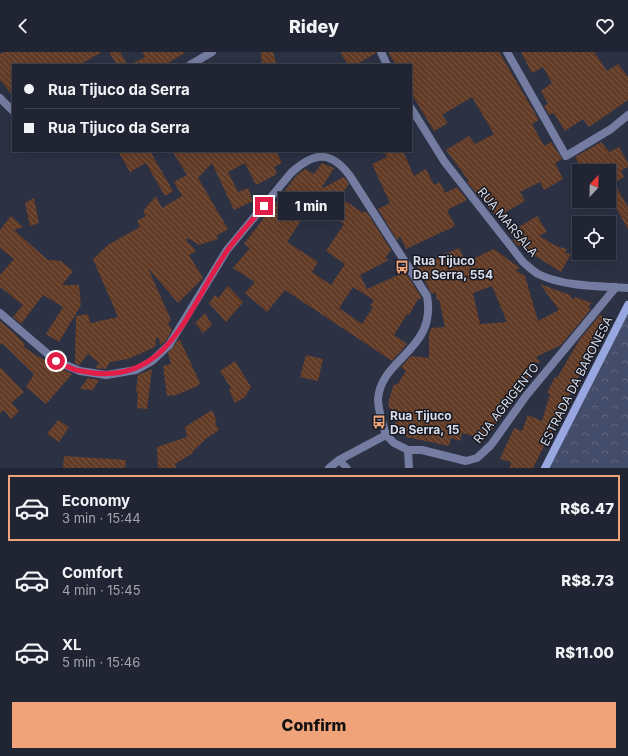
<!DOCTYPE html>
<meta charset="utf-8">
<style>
:root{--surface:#212533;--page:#2d313f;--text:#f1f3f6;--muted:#a2a5ac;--line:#3e424e;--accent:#f0a378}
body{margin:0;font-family:Inter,sans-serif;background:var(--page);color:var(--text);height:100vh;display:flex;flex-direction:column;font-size:15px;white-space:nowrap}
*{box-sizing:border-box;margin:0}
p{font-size:13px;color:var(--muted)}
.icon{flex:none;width:22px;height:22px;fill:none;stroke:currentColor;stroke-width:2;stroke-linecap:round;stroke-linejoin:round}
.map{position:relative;height:416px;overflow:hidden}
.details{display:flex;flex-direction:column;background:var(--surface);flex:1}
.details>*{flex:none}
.banner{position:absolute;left:12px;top:12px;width:400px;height:88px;border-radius:0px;box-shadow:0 4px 16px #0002,0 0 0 1px var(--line);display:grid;align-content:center;height:88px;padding:0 12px;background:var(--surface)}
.needle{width:26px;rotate:22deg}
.buttons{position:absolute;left:572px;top:112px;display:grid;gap:8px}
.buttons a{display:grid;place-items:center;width:44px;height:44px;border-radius:0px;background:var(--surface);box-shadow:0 4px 16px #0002,0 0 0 1px var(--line);font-size:20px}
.end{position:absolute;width:18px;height:18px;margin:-9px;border:5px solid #e11d48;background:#fff;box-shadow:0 0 0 2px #fff}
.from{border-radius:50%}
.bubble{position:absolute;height:28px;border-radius:0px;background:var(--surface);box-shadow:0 4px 16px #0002,0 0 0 1px var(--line);font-size:13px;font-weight:800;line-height:28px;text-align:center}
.banner b{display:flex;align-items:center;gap:14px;height:38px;font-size:15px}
.banner b+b{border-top:1px solid var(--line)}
.banner i{width:10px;height:10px;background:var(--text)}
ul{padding:7px 0 0;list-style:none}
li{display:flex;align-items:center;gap:12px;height:66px;margin:0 8px 6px;padding:0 4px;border:2px solid transparent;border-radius:0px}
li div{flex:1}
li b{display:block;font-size:15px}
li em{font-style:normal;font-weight:800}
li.on{border-color:var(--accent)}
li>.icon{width:36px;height:36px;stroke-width:1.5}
.cta{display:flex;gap:8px;margin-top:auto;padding:8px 12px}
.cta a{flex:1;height:46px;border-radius:0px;background:var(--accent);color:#111;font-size:16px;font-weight:800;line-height:46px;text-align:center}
header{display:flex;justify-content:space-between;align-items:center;height:52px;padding:0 12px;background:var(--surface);font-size:18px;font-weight:800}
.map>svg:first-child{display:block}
.park{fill:url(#park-crowns)}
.building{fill:url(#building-back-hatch);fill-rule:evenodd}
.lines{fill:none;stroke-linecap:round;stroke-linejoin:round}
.service{stroke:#747da1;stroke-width:7}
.minor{stroke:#747da1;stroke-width:8}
.secondary{stroke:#99a7e0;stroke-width:8}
.route{stroke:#e11d48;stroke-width:5}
.labels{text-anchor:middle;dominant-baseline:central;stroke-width:3;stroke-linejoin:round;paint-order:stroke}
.street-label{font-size:12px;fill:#d9dce9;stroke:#171922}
.poi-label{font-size:12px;font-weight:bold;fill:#d9dce9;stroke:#171922;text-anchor:start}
</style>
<header><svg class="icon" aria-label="back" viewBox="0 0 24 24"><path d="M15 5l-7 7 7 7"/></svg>Ridey<svg class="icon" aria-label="heart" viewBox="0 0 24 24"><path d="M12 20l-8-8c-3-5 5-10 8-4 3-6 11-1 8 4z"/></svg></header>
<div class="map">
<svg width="628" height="416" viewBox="0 0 628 416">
<defs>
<pattern id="park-crowns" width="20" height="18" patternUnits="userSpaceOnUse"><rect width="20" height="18" fill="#444c6b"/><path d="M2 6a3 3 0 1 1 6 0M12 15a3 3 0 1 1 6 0" fill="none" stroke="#5e6580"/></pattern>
<pattern id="building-back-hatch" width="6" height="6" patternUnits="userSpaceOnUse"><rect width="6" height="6" fill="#633c27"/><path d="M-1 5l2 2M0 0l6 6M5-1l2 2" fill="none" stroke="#795846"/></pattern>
</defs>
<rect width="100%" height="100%" fill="#2c3144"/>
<!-- park -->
<path class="park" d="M 628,262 L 628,416 L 549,416 L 626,265 Z"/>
<!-- building -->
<path class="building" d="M 4,0 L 102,0 L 79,13 L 13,13 L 13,44 L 0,28 L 0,2 Z
M 109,0 L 120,0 L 128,13 L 117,13 Z
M 142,0 L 186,0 L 165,13 L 129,13 L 145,5 Z
M 261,0 L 273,0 L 277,13 L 262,13 Z
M 340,0 L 376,0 L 376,1 L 356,13 L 348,13 Z
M 388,0 L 499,0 L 539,68 L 532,72 L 544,94 L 551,90 L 562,107 L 555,111 L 563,127 L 544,138 L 540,130 L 520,140 L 525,149 L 497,165 L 467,130 L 469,129 L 446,98 L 469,84 L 475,92 L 494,82 L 472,45 L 442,63 L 448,71 L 434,79 L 411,41 L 411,13 L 396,13 Z
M 521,0 L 594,0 L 607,19 L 618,12 L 628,25 L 628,48 L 589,75 L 583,67 L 565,79 L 555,63 L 553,61 L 549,63 L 544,54 L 548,52 L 541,39 L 552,31 L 543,15 L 532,21 Z
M 601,90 L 609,100 L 619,95 L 628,111 L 628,115 L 621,119 L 624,125 L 614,131 L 628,155 L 628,177 L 609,144 L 609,119 L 583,119 L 575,105 Z
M 118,99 L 150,99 L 173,139 L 165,144 L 146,111 L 130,120 Z
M 172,99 L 276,99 L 282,111 L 274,115 L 277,122 L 256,133 L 245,111 L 228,120 L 238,140 L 248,136 L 253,149 L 234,158 L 212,111 L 198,126 L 228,177 L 216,184 L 218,187 L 199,193 L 188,186 L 186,188 L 196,199 L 189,203 L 203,226 L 178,251 L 148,216 L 171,268 L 168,271 L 172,278 L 165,290 L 160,293 L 159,286 L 156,286 L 155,295 L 128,307 L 110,310 L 106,317 L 95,316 L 99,311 L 88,302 L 79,313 L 75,311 L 76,264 L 88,262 L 90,271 L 118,265 L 93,207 L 108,193 L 140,175 L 137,169 L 146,164 L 143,159 L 156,144 L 162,156 L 182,144 L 174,130 L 187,123 Z
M 384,99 L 403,99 L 414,124 L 426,117 L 434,133 L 440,130 L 445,141 L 457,135 L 467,148 L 447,158 L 455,174 L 406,197 L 400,184 L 397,188 L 378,157 L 390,151 L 372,112 L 387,105 Z
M 322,111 L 334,116 L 321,137 L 344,125 L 349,132 L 340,145 L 363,161 L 364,159 L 368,162 L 391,198 L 385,206 L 389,208 L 360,223 L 367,237 L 405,220 L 422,246 L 418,247 L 409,263 L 407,262 L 394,283 L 407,292 L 392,309 L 285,238 L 267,260 L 245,241 L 255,230 L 233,216 L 250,196 L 244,192 L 296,124 L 305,117 L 314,122 ZM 310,155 L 326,165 L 328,162 L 344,172 L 326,199 L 345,212 L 331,233 L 312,220 L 318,210 L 287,190 ZM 353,235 L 374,248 L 370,254 L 373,255 L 362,272 L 339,256 Z
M 34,146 L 39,171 L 30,174 L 25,151 Z
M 11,164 L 23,175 L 14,178 L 48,208 L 61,209 L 73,219 L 62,233 L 79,233 L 81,253 L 59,290 L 46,282 L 63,255 L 43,243 L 21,272 L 13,265 L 23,253 L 0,235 L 0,223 L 14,207 L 0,196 L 0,178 Z
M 537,164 L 547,180 L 539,184 L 556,194 L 567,197 L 565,201 L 571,202 L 561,220 L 516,192 L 513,188 L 515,187 L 509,181 Z
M 459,196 L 466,210 L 494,197 L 520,216 L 515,218 L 525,224 L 538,269 L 559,258 L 540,232 L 570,243 L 573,248 L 575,245 L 592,251 L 588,255 L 591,257 L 561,293 L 536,305 L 541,311 L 530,310 L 528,329 L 485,387 L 462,381 L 460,389 L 451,386 L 449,394 L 406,385 L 407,380 L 398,378 L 394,368 L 396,361 L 391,360 L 388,351 L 394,332 L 397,333 L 406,319 L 401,315 L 411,304 L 429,306 L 429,283 L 431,276 L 445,275 L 439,247 L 437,248 L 435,240 L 432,242 L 417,215 ZM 492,234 L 507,270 L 480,272 L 473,241 Z
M 228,234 L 243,250 L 226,270 L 209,251 L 215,243 L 218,246 Z
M 205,261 L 212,273 L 203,281 L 195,271 Z
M 600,263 L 608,267 L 533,416 L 510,416 L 511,410 L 500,407 L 514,376 L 522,379 L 528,363 L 542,369 L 550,342 L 547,341 L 555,325 L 557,326 L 580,287 Z
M 0,269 L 13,280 L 25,292 L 23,294 L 35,303 L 72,322 L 46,352 L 26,335 L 34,322 L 2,291 L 0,293 Z
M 178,288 L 180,288 L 200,331 L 198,334 L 176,343 L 167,344 L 163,314 L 171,312 L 168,301 Z
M 306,303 L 323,307 L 318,329 L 300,325 Z
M 235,309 L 251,335 L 245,345 L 235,351 L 229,338 L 231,336 L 220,319 Z
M 0,315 L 24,340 L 11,351 L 19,359 L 11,367 L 4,358 L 0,361 Z
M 152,317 L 147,357 L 137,356 L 138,341 L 136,340 L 138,323 Z
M 88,326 L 99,328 L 93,338 L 80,337 Z
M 212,358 L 217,370 L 215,371 L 219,378 L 207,386 L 193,399 L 193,401 L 175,412 L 176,416 L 158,416 L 157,395 L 187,385 L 185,375 Z
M 58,368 L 69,375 L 59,390 L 47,382 Z
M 64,404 L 126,408 L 125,416 L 63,416 Z"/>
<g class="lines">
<!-- service -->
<path class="service" d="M 339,408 L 347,416"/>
<!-- minor -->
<path class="minor" d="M 381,0 L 387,13
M 507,0 L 566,104 L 611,77 L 628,63
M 190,13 L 212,0
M 0,46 L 13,59
M 411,56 L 444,109 L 523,210 C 528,214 533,219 538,222 C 565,235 599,234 628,236
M 0,261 L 56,309 L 80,319 L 106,323 L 136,318 L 152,309 L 169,293 L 227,198 L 291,121 C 314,100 331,98 350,124 L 427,244 C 437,298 381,306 378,347 C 378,359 383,372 386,383
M 386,383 L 394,391 L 408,398 L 422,398 L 466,409 L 477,406 L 491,393 L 526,344 L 616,235
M 408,398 L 409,416
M 329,416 L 339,408 L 386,383"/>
<!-- secondary -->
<path class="secondary" d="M 545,416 L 628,253"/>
</g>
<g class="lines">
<!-- route -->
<path class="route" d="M 56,309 C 64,313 72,318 81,319 C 169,338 187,256 227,199 C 238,183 252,169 264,154"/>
</g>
<!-- icons -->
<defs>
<g id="bus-bare" transform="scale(1.08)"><path d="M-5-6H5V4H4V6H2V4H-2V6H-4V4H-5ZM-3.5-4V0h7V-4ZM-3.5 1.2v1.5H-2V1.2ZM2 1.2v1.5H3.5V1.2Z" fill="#f0a378" stroke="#171922" stroke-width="2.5" paint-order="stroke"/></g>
</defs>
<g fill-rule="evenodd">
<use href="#bus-bare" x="402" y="215"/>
<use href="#bus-bare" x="379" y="370"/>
</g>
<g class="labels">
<!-- street labels -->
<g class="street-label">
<text transform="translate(508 170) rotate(50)">RUA MARSALA</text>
<text transform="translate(576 329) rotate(-63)">ESTRADA DA BARONESA</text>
<text transform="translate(506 351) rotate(-52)">RUA AGRIGENTO</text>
</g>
<!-- poi labels -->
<g class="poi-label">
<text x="413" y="208">Rua Tijuco<tspan x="413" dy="14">Da Serra, 554</tspan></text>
<text x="390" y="363">Rua Tijuco<tspan x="390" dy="14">Da Serra, 15</tspan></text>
</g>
</g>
</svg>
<div class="buttons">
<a><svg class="needle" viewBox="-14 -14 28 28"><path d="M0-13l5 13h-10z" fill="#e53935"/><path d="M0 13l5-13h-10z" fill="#a2a5ac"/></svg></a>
<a><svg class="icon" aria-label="locate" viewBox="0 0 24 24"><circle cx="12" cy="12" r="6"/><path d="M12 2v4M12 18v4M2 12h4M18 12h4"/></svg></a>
</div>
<i class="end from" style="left:56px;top:309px"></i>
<i class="end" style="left:264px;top:154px"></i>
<div class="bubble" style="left:278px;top:140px;width:66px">1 min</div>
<div class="banner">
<b><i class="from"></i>Rua Tijuco da Serra</b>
<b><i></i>Rua Tijuco da Serra</b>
</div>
</div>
<section class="details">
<ul>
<li class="on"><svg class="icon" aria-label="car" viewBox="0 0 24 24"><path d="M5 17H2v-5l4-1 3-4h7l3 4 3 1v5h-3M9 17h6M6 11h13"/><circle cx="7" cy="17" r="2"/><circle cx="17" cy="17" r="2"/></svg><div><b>Economy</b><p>3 min · 15:44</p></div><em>R$6.47</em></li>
<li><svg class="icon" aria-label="car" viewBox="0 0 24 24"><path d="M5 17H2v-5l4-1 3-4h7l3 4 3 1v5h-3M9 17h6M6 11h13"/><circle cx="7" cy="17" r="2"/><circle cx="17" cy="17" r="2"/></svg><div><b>Comfort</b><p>4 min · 15:45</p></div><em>R$8.73</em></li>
<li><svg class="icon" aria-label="car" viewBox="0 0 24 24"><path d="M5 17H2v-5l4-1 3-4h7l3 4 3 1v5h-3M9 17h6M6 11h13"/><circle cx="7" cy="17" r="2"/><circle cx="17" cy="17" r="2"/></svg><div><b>XL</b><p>5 min · 15:46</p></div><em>R$11.00</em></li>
</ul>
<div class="cta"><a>Confirm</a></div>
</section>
